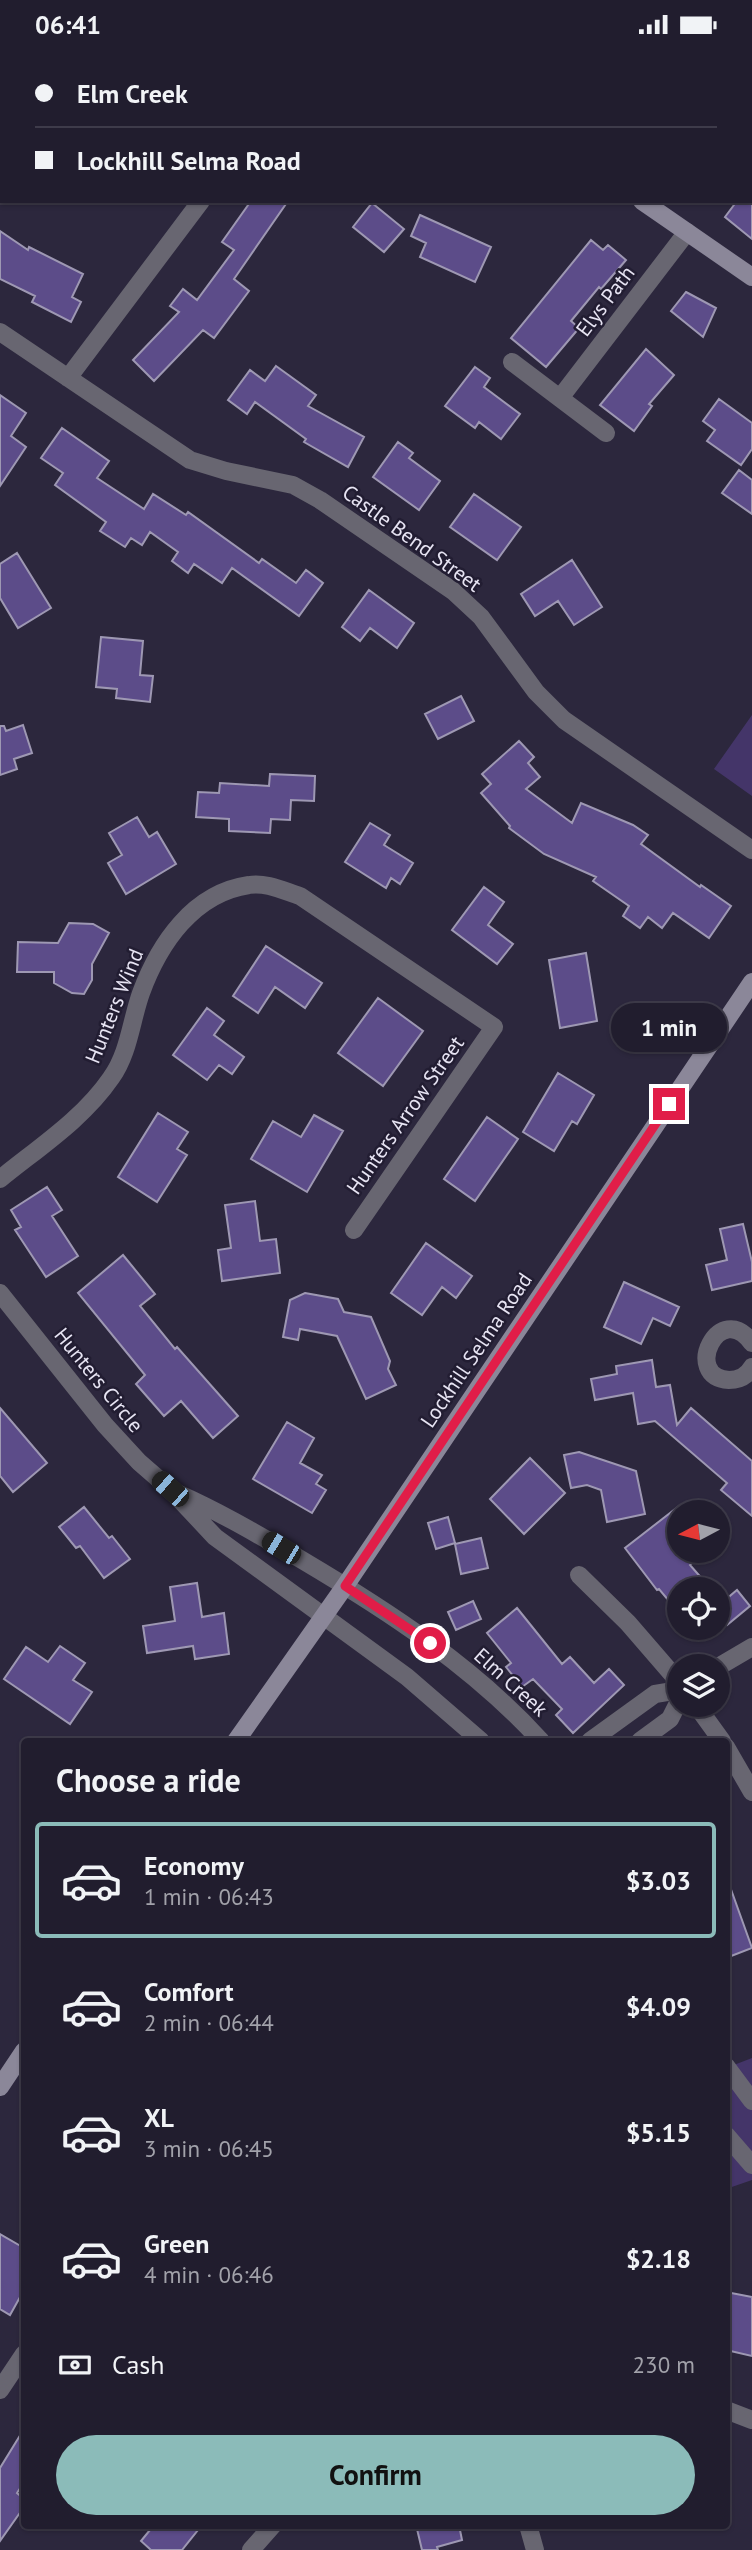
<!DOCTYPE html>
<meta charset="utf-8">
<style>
:root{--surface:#211d2e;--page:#2d2a3a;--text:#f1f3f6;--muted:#a2a2aa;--line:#3e3b4a;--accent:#8bbbb9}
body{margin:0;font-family:"PT Sans",sans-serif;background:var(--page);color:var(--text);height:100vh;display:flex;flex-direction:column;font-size:26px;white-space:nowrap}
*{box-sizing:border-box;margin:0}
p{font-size:23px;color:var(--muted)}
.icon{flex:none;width:38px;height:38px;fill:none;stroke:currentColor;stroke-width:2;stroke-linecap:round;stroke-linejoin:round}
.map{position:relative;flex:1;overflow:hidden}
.sheet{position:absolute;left:21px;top:1689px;width:709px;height:791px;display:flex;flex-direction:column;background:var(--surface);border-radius:7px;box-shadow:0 2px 5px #0004,0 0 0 2px var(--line)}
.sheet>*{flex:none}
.hud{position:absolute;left:0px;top:0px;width:752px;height:154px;box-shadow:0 2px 5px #0004,0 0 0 2px var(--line);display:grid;align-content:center;height:154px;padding:0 35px;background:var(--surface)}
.needle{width:46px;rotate:263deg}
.tools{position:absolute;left:667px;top:1451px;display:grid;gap:14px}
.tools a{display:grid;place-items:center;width:63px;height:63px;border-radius:50%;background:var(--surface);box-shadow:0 2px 5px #0004,0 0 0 2px var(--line);font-size:35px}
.end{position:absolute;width:32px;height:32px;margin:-16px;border:9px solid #e11d48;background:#fff;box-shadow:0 0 0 4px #fff}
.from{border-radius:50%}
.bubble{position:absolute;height:49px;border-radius:24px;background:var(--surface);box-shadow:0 2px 5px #0004,0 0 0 2px var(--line);font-size:23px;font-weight:700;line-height:49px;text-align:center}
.car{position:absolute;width:21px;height:42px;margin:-21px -10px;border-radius:9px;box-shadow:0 0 5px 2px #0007;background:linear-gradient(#222 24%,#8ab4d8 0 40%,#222 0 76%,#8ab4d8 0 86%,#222 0)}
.hud b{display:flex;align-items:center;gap:24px;height:66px;font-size:26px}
.hud b+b{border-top:2px solid var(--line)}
.hud i{width:18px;height:18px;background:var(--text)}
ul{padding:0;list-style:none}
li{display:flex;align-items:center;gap:21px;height:116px;margin:0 14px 10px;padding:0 21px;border:4px solid transparent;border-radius:7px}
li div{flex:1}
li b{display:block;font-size:26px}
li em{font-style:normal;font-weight:700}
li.active{border-color:var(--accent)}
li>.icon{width:63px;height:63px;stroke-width:1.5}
h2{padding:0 35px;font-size:32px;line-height:84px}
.pay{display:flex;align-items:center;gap:18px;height:77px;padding:0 35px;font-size:26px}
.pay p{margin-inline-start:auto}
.action{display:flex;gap:14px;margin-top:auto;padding:14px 35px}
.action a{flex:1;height:80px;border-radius:42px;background:var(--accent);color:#111;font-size:28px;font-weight:700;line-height:80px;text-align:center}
.status{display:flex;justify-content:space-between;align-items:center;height:49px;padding:0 35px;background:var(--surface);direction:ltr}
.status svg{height:19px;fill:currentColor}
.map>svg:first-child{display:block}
.green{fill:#443569}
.building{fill:#5c4c89;stroke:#9e98b3;stroke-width:2}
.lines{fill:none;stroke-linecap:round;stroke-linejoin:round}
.street{stroke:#686671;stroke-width:18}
.secondary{stroke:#8b8799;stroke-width:18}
.route{stroke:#e11d48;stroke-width:9}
.labels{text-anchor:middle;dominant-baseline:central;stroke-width:5;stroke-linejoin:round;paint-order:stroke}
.street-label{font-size:21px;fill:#e7e4f3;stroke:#221d32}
</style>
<div class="status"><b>06:41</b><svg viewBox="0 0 49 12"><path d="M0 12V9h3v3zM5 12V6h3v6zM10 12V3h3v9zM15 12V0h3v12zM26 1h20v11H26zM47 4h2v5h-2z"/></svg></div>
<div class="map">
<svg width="752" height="2501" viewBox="0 0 752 2501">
<rect width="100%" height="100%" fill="#2c273d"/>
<!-- green -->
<path class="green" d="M 752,666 L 752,747 L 714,720 Z
M 752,2009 L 752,2131 L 726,2140 L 726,2019 Z"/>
<!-- building -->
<path class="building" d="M 251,152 L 288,152 L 234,230 L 249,242 L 214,289 L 203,281 L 154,332 L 133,311 L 179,263 L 170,257 L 183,240 L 197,251 L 234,201 L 222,193 Z
M 737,152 L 752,152 L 752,190 L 725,168 Z
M 372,154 L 404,180 L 384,203 L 353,178 Z
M 420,166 L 491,198 L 475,233 L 420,208 L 426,194 L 411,187 Z
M 0,182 L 28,201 L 29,198 L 83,225 L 72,248 L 81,253 L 71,273 L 32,253 L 35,247 L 0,230 Z
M 591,191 L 603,201 L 608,196 L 626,211 L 601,240 L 599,238 L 571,272 L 579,279 L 546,318 L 511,289 Z
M 686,243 L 716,259 L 703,288 L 671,262 Z
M 646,300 L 674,326 L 649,355 L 652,357 L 634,382 L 600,356 Z
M 276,317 L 316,346 L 308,357 L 364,388 L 348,418 L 304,393 L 306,390 L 255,353 L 247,365 L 228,351 L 250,321 L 265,332 Z
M 475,318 L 490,329 L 484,338 L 520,365 L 501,390 L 479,373 L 475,379 L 445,357 Z
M 0,346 L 26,364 L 11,387 L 26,398 L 0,437 Z
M 719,350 L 752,374 L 752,400 L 741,416 L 707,392 L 715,381 L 703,372 Z
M 62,379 L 109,412 L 97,429 L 144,460 L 153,445 L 186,466 L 188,463 L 259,514 L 262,510 L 296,534 L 306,521 L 323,534 L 299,567 L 232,519 L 222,534 L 194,515 L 188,524 L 172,512 L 178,503 L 150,483 L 142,496 L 131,489 L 125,498 L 100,482 L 106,473 L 55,436 L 63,424 L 41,409 Z
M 398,393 L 413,404 L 409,409 L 440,432 L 419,461 L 373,428 Z
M 739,421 L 752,431 L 752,465 L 722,444 Z
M 474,445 L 521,478 L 497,511 L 450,478 Z
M 17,504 L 51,559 L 18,579 L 0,549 L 0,515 Z
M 572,511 L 602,558 L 574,576 L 558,552 L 535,567 L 521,545 Z
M 369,541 L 414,574 L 397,599 L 370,579 L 360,592 L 342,578 Z
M 101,588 L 143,592 L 140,626 L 153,627 L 150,653 L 116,649 L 117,640 L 96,638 Z
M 461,647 L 474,672 L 438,690 L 425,665 Z
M 23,676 L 32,704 L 14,710 L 17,720 L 0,726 L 0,677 L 4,677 L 6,682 Z
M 519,692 L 534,708 L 528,714 L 540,728 L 526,740 L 572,774 L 581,754 L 633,776 L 648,786 L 641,795 L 700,838 L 701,836 L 731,857 L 709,889 L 673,864 L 662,879 L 648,868 L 640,879 L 623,867 L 629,857 L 593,832 L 596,828 L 544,805 L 509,779 L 510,777 L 481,744 L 491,735 L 482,725 Z
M 270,725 L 315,727 L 314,752 L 291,751 L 290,771 L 271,770 L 270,784 L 229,782 L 229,770 L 196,768 L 198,743 L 219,744 L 220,734 L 269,737 Z
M 137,768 L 149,788 L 157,783 L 176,815 L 126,845 L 108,814 L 122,806 L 109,784 Z
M 370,774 L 390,786 L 384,796 L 413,814 L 400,835 L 391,829 L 386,839 L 345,813 Z
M 484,838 L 504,853 L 488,876 L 513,895 L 497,915 L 452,881 Z
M 69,874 L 93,875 L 109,884 L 92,915 L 92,931 L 84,945 L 72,944 L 54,934 L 54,923 L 17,923 L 18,893 L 58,894 Z
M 266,897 L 322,934 L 305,959 L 275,938 L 258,964 L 233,947 Z
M 586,904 L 597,972 L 560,979 L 549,911 Z
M 378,949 L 423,982 L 383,1037 L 338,1004 Z
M 207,959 L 224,972 L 214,986 L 244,1008 L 232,1025 L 219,1016 L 207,1031 L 173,1006 Z
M 558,1024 L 594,1046 L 577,1075 L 572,1072 L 554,1102 L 523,1083 Z
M 158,1064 L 188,1083 L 177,1100 L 187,1106 L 157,1153 L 118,1128 Z
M 314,1066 L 343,1082 L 307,1143 L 251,1110 L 273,1072 L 301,1088 Z
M 487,1068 L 518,1090 L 475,1152 L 444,1130 Z
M 47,1138 L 62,1161 L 52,1167 L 78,1207 L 46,1228 L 15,1181 L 21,1178 L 11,1161 Z
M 255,1152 L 260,1192 L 276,1190 L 280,1224 L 222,1232 L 218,1201 L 231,1199 L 225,1156 Z
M 743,1175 L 752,1213 L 752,1232 L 712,1241 L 706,1216 L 727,1211 L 720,1180 Z
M 426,1194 L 472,1227 L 456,1249 L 442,1238 L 422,1266 L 391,1244 Z
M 123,1206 L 155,1245 L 140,1257 L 175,1300 L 177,1298 L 238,1367 L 213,1389 L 181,1352 L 164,1367 L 136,1335 L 145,1326 L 78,1244 Z
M 624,1233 L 679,1258 L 670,1277 L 653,1269 L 641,1295 L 604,1278 Z
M 305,1244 L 338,1250 L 344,1263 L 371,1268 L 390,1312 L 388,1320 L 396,1336 L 366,1350 L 337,1287 L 300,1280 L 298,1291 L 283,1288 L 290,1251 Z
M 652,1311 L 656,1338 L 670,1336 L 677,1376 L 691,1359 L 752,1412 L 752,1467 L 721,1441 L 727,1434 L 655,1372 L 638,1375 L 633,1344 L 595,1351 L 591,1330 L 617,1325 L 616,1317 Z
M 0,1359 L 47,1414 L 13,1443 L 0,1427 Z
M 287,1373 L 314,1389 L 300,1414 L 322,1426 L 316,1435 L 326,1441 L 312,1464 L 253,1430 Z
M 579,1403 L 636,1422 L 645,1465 L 607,1473 L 601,1441 L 587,1436 L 571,1439 L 564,1406 Z
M 530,1409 L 565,1444 L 524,1485 L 490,1450 Z
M 679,1457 L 679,1502 L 684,1502 L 693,1513 L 690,1516 L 711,1540 L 679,1540 L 679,1564 L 659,1540 L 657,1541 L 625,1499 Z
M 84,1458 L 109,1489 L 112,1487 L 130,1510 L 104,1529 L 80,1497 L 76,1499 L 59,1478 Z
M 448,1468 L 455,1494 L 436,1500 L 428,1474 Z
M 481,1489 L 488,1519 L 461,1525 L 455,1495 Z
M 197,1534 L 202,1568 L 224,1564 L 229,1605 L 195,1610 L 193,1597 L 147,1604 L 143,1577 L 175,1572 L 170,1538 Z
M 737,1541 L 750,1557 L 727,1576 L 718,1565 L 718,1557 Z
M 473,1552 L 481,1570 L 456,1581 L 448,1563 Z
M 517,1559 L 562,1615 L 570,1608 L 594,1634 L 609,1620 L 624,1636 L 573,1684 L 556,1666 L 562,1660 L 533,1630 L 522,1638 L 506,1618 L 511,1614 L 487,1584 Z
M 60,1597 L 85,1614 L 73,1631 L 92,1643 L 70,1675 L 4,1630 L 26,1598 L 48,1613 Z
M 728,1832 L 752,1899 L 726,1909 L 726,1833 Z
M 0,2185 L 24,2199 L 24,2241 L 10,2266 L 0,2260 Z
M 726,2243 L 752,2248 L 752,2307 L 726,2301 Z
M 24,2380 L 24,2433 L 17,2444 L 24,2450 L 24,2458 L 0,2492 L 0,2419 Z
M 154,2476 L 202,2476 L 182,2501 L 151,2501 L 141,2492 Z
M 432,2476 L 459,2476 L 462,2491 L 437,2498 L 438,2501 L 422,2501 L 417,2480 Z"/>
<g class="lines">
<!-- street -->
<path class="street" d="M 101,0 L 104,2
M 559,2 L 560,0
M 0,283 L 190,411 L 226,422 L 293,436 L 320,451 L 453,542 L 481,568 L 536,643 L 564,671 L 752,801
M 512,313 L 606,384
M 68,329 L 201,152
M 560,349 L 687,183
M 0,1130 C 38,1099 83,1070 111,1029 C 129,1004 131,972 141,944 C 159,895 193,844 249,836 C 266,833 284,842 300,847 L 494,978 L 354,1181
M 0,1244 L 105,1376 L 139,1413 L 170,1440 L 215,1488 L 407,1628 L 481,1692
M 752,1294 C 720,1249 681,1328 729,1331 C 739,1331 747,1327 752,1318
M 179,1445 C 222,1464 262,1488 302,1511 C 388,1562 474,1618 541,1692
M 579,1526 L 628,1574 L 679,1633
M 718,1618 L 752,1598
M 696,1656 L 722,1692
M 590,1692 L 655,1645 L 679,1641
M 640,1692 L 670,1670 L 679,1652
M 726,1698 L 752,1743
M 726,2017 L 752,2052
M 726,2086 L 752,2116
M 0,2341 L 24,2305
M 726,2361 L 752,2371
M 528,2476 L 535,2501
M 251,2501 L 273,2476"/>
<!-- secondary -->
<path class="secondary" d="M 421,0 L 423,2
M 642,152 L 752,228
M 236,1692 L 345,1537 L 752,933
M 0,2038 L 24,2002"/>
</g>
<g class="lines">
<!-- route -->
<path class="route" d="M 430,1594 L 345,1537 L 669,1055"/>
</g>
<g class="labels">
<!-- street labels -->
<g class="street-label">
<text transform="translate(605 252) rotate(-53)">Elys Path</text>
<text transform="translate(412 489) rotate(36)">Castle Bend Street</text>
<text transform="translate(114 957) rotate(-68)">Hunters Wind</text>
<text transform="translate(405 1066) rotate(-55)">Hunters Arrow Street</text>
<text transform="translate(476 1301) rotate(-56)">Lockhill Selma Road</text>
<text transform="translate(99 1331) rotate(51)">Hunters Circle</text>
<text transform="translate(511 1633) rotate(42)">Elm Creek</text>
</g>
</g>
</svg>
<div class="tools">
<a><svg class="needle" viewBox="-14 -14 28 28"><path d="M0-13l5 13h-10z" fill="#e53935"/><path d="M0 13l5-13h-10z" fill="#a2a2aa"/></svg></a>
<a><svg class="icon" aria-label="locate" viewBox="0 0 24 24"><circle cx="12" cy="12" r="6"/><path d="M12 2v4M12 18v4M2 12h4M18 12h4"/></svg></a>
<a><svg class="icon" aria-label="layers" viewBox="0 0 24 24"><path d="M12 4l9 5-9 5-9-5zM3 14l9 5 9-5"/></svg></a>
</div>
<i class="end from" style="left:430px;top:1594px"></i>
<i class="end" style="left:669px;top:1055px"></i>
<div class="bubble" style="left:611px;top:954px;width:116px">1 min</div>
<i class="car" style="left:170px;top:1440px;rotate:311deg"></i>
<i class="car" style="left:281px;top:1499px;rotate:301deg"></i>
<div class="hud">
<b><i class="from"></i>Elm Creek</b>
<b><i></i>Lockhill Selma Road</b>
</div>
<section class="sheet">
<h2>Choose a ride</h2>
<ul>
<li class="active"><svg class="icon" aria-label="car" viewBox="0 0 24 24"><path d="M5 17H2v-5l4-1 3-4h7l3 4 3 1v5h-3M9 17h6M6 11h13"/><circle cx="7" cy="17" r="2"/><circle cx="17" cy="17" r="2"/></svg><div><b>Economy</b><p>1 min · 06:43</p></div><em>$3.03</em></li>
<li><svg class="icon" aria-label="car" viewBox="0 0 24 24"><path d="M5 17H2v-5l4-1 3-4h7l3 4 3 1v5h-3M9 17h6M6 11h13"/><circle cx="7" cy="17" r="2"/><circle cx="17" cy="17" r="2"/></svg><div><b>Comfort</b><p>2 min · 06:44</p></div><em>$4.09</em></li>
<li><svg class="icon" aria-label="car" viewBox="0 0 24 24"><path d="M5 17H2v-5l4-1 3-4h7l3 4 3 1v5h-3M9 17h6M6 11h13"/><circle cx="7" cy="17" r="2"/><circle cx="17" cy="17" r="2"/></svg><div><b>XL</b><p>3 min · 06:45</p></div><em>$5.15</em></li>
<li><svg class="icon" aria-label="car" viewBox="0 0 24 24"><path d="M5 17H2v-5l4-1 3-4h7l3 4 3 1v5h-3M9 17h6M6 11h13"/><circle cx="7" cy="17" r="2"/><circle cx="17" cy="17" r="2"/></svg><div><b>Green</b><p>4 min · 06:46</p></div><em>$2.18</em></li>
</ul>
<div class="pay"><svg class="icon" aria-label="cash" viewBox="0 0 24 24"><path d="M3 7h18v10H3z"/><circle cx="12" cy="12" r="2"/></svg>Cash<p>230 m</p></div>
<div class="action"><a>Confirm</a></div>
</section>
</div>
